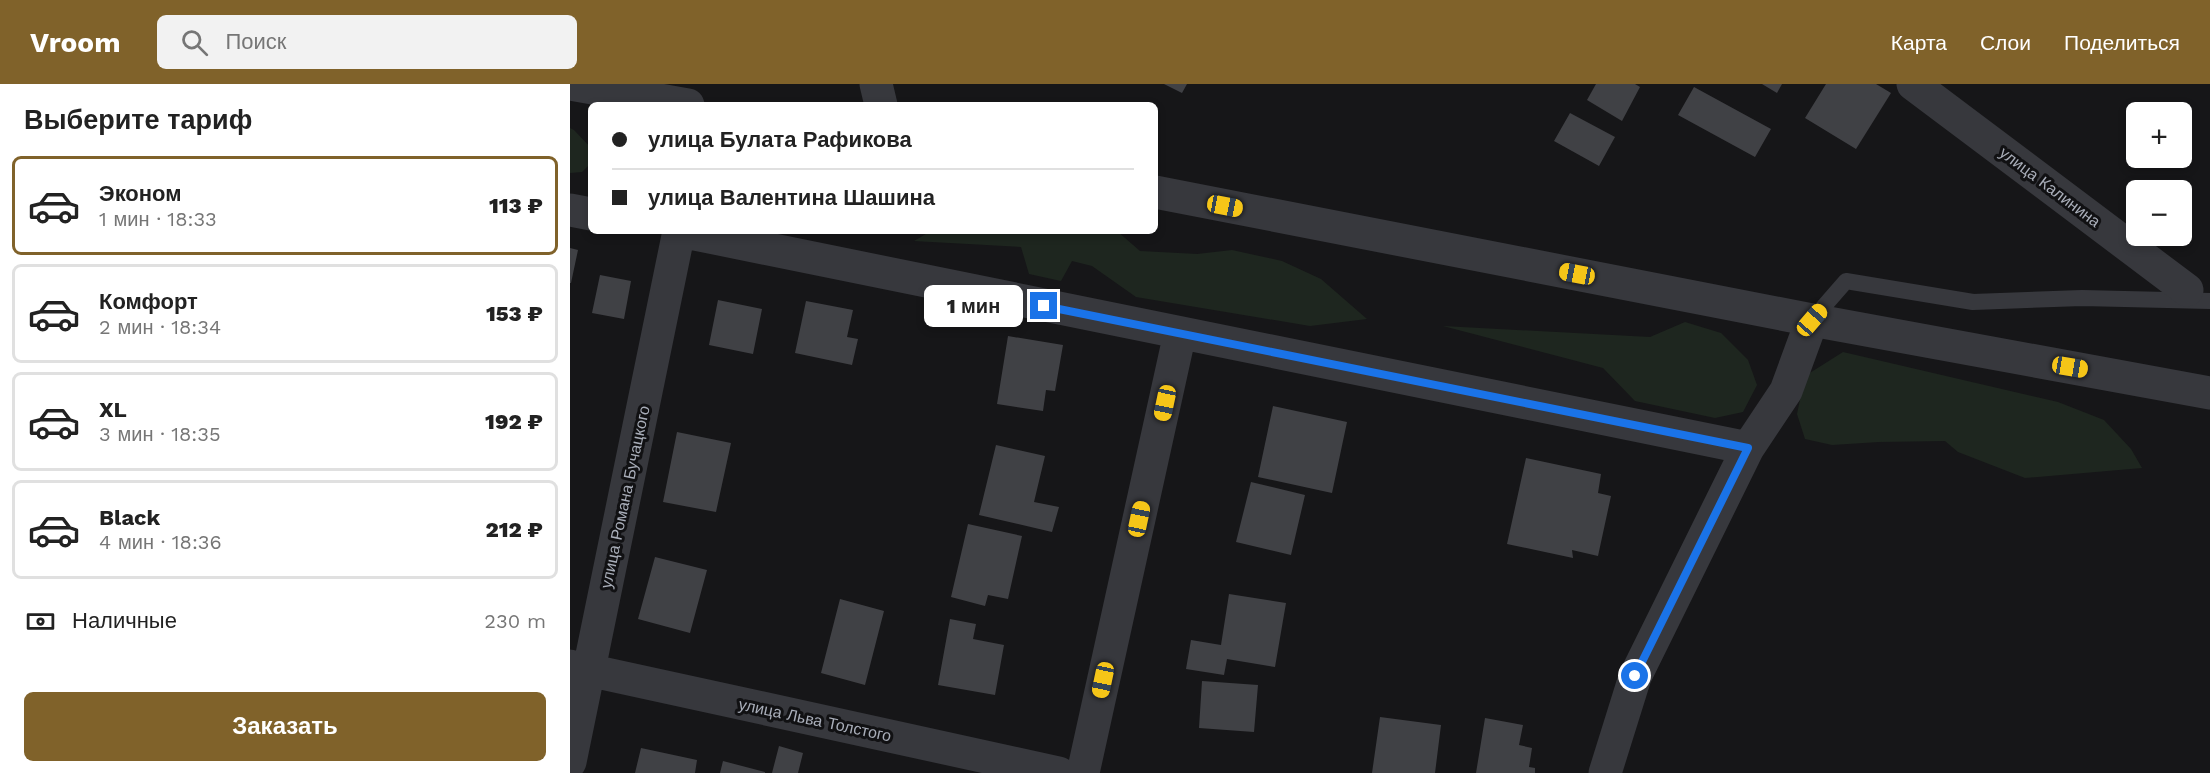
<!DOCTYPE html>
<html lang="ru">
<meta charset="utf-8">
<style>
:root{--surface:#fff;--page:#f2f2f2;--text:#222;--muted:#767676;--line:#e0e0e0;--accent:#80622a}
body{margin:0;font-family:"Work Sans",sans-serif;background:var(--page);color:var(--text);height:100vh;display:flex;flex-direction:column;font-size:22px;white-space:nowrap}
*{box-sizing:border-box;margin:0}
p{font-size:20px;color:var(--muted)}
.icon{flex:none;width:33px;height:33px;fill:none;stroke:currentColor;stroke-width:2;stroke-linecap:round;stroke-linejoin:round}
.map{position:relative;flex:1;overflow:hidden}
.details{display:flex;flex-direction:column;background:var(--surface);width:570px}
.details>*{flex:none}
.guide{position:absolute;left:18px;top:18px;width:570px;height:132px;border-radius:9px;box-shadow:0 3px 9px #0003;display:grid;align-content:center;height:132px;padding:0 24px;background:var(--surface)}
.controls{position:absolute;left:1556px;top:18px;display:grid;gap:12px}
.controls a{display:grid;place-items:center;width:66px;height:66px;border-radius:9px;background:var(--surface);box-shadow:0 3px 9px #0003;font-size:30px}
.end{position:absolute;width:27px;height:27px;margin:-14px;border:8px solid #1a73e8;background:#fff;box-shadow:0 0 0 3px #fff}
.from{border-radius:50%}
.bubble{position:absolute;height:42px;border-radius:9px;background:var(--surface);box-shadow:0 3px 9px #0003;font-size:20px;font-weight:800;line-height:42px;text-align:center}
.car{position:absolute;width:18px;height:36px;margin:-18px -9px;border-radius:8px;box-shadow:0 0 4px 2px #0007;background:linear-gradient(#f5c518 24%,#345 0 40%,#f5c518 0 76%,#345 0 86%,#f5c518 0)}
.guide b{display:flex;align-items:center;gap:21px;height:57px;font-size:22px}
.guide b+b{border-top:2px solid var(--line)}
.guide i{width:15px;height:15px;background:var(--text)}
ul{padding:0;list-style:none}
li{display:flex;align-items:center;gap:18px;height:99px;margin:0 12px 9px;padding:0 12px;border:3px solid var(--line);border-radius:9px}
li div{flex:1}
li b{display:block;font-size:22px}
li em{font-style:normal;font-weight:800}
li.selected{border-color:var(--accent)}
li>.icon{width:54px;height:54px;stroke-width:1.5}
h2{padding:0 24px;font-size:27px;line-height:72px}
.pay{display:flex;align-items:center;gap:15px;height:66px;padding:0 24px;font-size:22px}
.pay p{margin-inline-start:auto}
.cta{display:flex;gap:12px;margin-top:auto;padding:12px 24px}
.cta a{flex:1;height:69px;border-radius:9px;background:var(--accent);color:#fff;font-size:24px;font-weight:800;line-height:69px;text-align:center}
header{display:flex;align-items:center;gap:36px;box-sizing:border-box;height:84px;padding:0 30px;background:var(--accent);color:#fff}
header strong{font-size:28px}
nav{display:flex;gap:33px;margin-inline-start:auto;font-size:21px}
.search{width:420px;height:54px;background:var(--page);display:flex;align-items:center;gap:15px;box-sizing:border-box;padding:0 21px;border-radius:9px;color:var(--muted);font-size:22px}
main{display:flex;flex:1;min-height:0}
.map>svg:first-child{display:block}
.green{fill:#1e261f}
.building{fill:#404145}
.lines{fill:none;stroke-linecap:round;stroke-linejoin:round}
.service{stroke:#37383d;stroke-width:16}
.minor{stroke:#37383d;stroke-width:33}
.tertiary{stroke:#37383d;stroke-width:33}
.route{stroke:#1a73e8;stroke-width:8}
.labels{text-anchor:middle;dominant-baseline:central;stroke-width:6;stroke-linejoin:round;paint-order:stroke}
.street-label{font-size:16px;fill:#a8adb8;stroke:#111113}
</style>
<header>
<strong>Vroom</strong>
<div class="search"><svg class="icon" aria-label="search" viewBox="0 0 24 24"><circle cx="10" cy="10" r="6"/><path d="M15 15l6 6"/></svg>Поиск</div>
<nav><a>Карта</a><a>Слои</a><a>Поделиться</a></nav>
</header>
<main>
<section class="details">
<h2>Выберите тариф</h2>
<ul>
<li class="selected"><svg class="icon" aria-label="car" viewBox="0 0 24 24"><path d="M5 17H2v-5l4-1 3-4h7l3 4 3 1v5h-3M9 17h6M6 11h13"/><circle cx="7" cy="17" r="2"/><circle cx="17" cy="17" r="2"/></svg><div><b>Эконом</b><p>1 мин · 18:33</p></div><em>113 ₽</em></li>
<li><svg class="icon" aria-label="car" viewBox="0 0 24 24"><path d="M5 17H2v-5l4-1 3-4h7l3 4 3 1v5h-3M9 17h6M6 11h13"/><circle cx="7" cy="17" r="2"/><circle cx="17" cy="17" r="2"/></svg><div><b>Комфорт</b><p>2 мин · 18:34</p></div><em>153 ₽</em></li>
<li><svg class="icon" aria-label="car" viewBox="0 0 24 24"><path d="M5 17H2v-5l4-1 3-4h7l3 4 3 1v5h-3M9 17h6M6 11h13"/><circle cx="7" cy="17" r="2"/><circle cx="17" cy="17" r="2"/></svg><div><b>XL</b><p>3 мин · 18:35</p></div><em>192 ₽</em></li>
<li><svg class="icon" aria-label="car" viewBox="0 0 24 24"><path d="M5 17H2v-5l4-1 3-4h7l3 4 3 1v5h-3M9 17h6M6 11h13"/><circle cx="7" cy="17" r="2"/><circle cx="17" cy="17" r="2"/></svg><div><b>Black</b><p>4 мин · 18:36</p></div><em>212 ₽</em></li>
</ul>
<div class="pay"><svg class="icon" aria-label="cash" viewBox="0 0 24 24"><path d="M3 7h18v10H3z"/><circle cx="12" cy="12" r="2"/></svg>Наличные<p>230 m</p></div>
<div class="cta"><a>Заказать</a></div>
</section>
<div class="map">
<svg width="1640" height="689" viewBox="0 0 1640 689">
<rect width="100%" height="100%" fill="#161618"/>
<!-- green -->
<path class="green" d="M 0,44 L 4,46 L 21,64 L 21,79 L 12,88 L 0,89 Z
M 361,147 L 547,147 L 570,167 L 627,170 L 662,166 L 712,177 L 751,195 L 797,235 L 740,242 L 566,213 L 522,182 L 502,177 L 491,197 L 459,190 L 451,163 L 344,157 Z
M 1115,238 L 1151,249 L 1178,276 L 1187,301 L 1173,328 L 1145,334 L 1065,317 L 1033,284 L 873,242 L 1080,253 Z
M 1273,268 L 1488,318 L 1534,336 L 1561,365 L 1572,384 L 1455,394 L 1388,368 L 1375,357 L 1309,358 L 1262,361 L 1235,355 L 1227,330 L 1235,292 Z"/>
<!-- building -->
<path class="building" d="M 594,0 L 617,0 L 612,9 Z
M 1026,0 L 1065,0 L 1070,3 L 1052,37 L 1017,16 Z
M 1192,0 L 1212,0 L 1207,9 Z
M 1256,0 L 1306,0 L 1321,9 L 1286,65 L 1235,34 Z
M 1124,3 L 1201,45 L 1185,73 L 1108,31 Z
M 1000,29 L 1045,53 L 1029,82 L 984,57 Z
M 0,164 L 8,166 L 1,199 L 0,199 Z
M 30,191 L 61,197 L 54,235 L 22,229 Z
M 148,216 L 192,225 L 183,270 L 139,261 Z
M 236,217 L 283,226 L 277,253 L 288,255 L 282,281 L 225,269 Z
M 438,252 L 493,261 L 485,307 L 476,306 L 473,327 L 427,320 Z
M 703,322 L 777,338 L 762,409 L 688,393 Z
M 107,348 L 161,359 L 146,428 L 93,418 Z
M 426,361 L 475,372 L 464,418 L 489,423 L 482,448 L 409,431 Z
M 956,374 L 1031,390 L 1028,409 L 1041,412 L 1028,472 L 1002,466 L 1003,474 L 937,460 Z
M 681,398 L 735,411 L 721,471 L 666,458 Z
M 398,440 L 452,452 L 438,515 L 418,511 L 415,522 L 381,513 Z
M 85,473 L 137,486 L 120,549 L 68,535 Z
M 659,510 L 716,519 L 705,583 L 657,575 L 654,591 L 616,585 L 621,556 L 651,561 Z
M 270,515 L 314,527 L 295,601 L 251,589 Z
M 380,535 L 406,540 L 403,555 L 434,561 L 425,611 L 368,601 Z
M 632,597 L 688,601 L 684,648 L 629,644 Z
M 810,633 L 871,641 L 865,689 L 802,689 Z
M 915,634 L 953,641 L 949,661 L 962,664 L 959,683 L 965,684 L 965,689 L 906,689 Z
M 209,662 L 233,669 L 228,689 L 202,689 Z
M 71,664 L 127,676 L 125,689 L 65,689 Z
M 153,677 L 195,688 L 195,689 L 150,689 Z"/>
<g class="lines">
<!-- service -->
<path class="service" d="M 1242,236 L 1276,197 L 1403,218 L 1512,214 L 1640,217"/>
<!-- minor -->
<path class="minor" d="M 306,0 L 311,21
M 1343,0 L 1617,206
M 0,126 L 21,130
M 110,147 L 1178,364
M 0,582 L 489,689
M 0,678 L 109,147
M 513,689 L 610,249
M 1035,689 L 1065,593 L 1178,364 L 1216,307 L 1242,236"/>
<!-- tertiary -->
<path class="tertiary" d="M 0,0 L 118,21
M 585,108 L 1242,236 L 1640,309"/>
</g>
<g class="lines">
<!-- route -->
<path class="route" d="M 474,222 L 1178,364 L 1065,592"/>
</g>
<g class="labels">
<!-- street labels -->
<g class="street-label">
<text transform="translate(1480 103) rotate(37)">улица Калинина</text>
<text transform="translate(55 413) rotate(-78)">улица Романа Бучацкого</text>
<text transform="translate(245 636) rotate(12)">улица Льва Толстого</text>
</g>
</g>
</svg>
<div class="controls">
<a>+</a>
<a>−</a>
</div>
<i class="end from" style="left:1065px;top:592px"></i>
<i class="end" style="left:474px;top:222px"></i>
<div class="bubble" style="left:354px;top:201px;width:99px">1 мин</div>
<i class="car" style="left:655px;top:122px;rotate:101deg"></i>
<i class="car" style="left:1007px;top:190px;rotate:281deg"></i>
<i class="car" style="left:1242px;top:236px;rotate:41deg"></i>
<i class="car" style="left:1500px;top:283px;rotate:100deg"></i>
<i class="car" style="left:595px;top:319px;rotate:192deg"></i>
<i class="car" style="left:569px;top:435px;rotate:12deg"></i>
<i class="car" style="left:533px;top:596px;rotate:192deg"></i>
<div class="guide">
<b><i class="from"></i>улица Булата Рафикова</b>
<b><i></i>улица Валентина Шашина</b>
</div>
</div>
</main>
